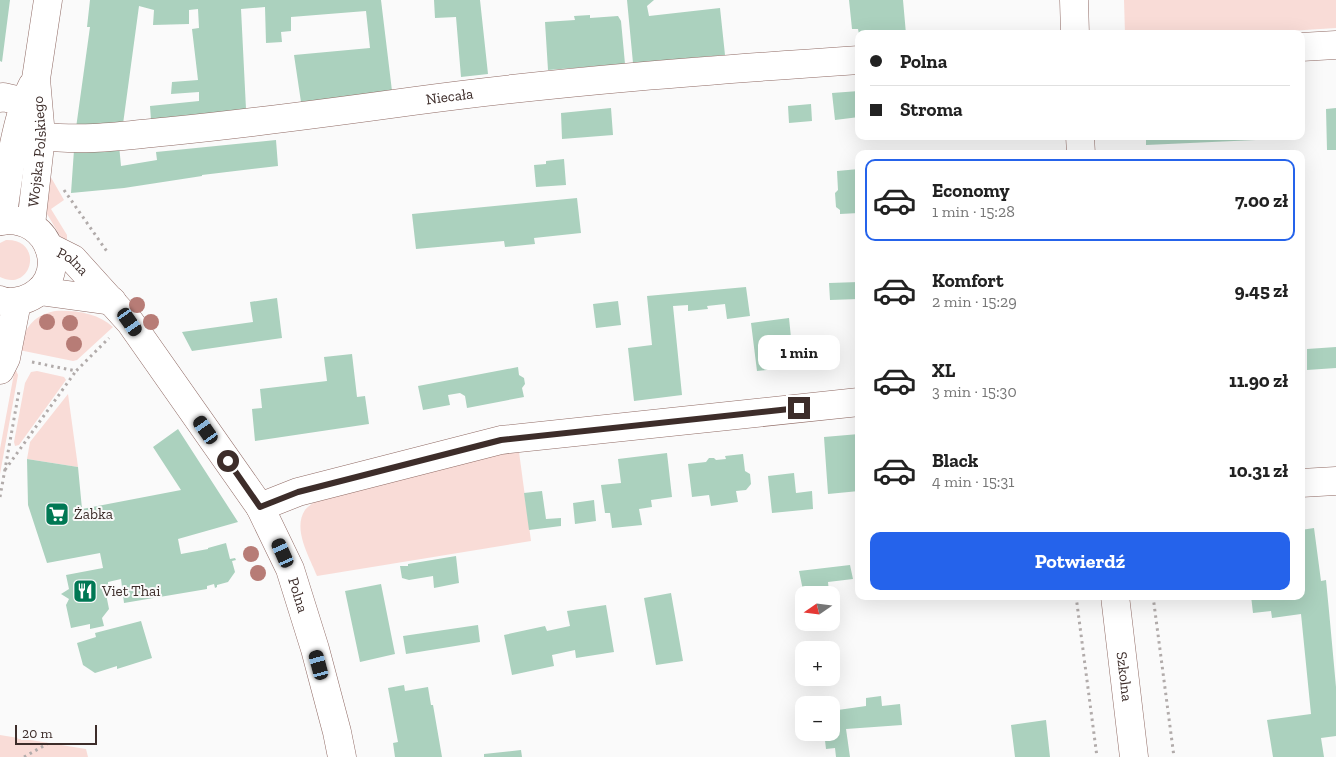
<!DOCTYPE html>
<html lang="pl">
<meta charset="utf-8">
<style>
:root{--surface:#fff;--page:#f2f2f2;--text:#222;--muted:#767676;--line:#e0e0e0;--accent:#2563eb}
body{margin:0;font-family:"Zilla Slab",serif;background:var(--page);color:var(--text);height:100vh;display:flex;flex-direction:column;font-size:19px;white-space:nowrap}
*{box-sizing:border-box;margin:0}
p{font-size:16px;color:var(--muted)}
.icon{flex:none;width:28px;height:28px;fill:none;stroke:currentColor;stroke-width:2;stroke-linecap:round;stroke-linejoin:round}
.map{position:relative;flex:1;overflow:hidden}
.side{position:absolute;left:855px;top:150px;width:450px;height:450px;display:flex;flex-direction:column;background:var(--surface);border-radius:10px;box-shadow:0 5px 20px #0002}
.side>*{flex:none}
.guide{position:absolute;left:855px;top:30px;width:450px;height:110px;border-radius:10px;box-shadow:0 5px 20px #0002;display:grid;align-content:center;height:110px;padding:0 15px;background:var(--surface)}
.needle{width:32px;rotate:256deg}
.controls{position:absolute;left:795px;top:586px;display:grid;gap:10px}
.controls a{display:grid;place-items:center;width:45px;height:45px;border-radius:10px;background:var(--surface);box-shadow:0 5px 20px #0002;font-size:25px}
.scale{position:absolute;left:15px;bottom:12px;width:82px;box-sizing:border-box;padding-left:5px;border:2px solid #3d2d2a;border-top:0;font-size:14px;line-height:18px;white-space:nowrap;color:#3d2d2a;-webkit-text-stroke:4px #fafafa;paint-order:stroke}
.end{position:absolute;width:22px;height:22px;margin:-11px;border:6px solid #3d2d2a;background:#fff;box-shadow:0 0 0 2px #fff}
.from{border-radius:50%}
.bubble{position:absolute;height:35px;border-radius:10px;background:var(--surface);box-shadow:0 5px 20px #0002;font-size:16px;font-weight:700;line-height:35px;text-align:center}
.car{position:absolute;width:15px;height:30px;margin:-15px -8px;border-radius:6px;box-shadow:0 0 4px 1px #0007;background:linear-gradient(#222 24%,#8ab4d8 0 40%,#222 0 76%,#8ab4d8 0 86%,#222 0)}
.guide b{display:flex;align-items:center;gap:18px;height:48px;font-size:19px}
.guide b+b{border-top:1px solid var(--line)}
.guide i{width:12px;height:12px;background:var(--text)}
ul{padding:9px 0 0;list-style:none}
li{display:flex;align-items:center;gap:15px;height:82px;margin:0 10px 8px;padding:0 5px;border:2px solid transparent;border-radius:10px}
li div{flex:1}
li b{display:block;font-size:19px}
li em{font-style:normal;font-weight:700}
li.selected{border-color:var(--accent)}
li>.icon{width:45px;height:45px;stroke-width:1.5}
.cta{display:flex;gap:10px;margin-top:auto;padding:10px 15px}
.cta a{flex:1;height:58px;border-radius:10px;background:var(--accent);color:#fff;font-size:20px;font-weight:700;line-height:58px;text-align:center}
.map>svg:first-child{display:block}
.green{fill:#f9dcd7}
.building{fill:#abd1be}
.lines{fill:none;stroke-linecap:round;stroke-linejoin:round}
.minor-casing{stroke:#906b65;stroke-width:29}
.path{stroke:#b1abaa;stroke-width:3;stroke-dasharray:2.5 4;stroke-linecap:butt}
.minor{stroke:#fff;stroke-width:28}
.tree{fill:#b77c76}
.route{stroke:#3d2d2a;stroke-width:6}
.labels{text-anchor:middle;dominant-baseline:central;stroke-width:4;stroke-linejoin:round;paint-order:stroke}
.street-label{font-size:15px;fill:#3d2d2a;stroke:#fafafa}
.poi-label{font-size:15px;fill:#3d2d2a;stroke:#fafafa;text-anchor:start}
</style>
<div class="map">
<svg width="1336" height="757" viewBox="0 0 1336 757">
<rect width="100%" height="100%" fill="#fafafa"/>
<!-- green -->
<path class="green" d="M 1124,0 L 1336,0 L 1336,28 L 1245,34 L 1125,34 Z
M 49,174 L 64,200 L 51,209 L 67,235 L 67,239 L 64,240 L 62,239 L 47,214 L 46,204 Z
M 6,240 C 45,239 32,293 0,277 L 0,243 Z
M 55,311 C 74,310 98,313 113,327 L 77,360 L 73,361 L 19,350 C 25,329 31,316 55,311 Z
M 15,368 L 18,375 L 0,474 L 0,449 Z
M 37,371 L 64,377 L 66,380 L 19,445 L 15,446 L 14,442 L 25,383 L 31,372 Z
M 68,394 L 78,467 L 27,459 L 30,442 Z
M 519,452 L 531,541 L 317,576 C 310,558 292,529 305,510 C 307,507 311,505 314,502 L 488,456 Z
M 0,735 L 86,749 L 88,757 L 0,757 Z"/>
<!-- building -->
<path class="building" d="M 0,0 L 10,0 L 2,62 L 0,61 Z
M 90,0 L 381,0 L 392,91 L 301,102 L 294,55 L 370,48 L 366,11 L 291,17 L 291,31 L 281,32 L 282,42 L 266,43 L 265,7 L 241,9 L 246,109 L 151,120 L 150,106 L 199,101 L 199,92 L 171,94 L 172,82 L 198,80 L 192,29 L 199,28 L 198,9 L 189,10 L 189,24 L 153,25 L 154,10 L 139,6 L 123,124 L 76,128 L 90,27 L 87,27 Z
M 434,0 L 480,0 L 488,74 L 461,77 L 456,17 L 435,18 Z
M 627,0 L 654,0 L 647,6 L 649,16 L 720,8 L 725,55 L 633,63 Z
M 849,0 L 903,0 L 906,34 L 859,34 L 858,29 L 852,29 Z
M 590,15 L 590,18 L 618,16 L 621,21 L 625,64 L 548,70 L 545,22 L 575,20 L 574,16 Z
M 859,91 L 859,117 L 835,120 L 832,93 Z
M 811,104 L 812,121 L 789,123 L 788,106 Z
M 611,108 L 613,135 L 562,139 L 561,113 Z
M 1336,108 L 1336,150 L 1327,150 L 1326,109 Z
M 1146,136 L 1256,136 L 1256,140 L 1146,145 Z
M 276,140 L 278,166 L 202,175 L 202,176 L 124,188 L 71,193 L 74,150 L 119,145 L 121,166 L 157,160 L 156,152 Z
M 564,159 L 566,185 L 536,187 L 534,165 L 546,164 L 546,161 Z
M 859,169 L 859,213 L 840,214 L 840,210 L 836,207 L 835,193 L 838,190 L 837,171 Z
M 577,198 L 581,233 L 534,238 L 535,244 L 505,247 L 504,241 L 416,249 L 412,214 Z
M 859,282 L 859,299 L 830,300 L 829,283 Z
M 746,287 L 750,316 L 727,319 L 725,304 L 707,306 L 708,309 L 688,311 L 688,305 L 673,306 L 682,395 L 634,401 L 628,348 L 652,345 L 647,296 Z
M 277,298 L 282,338 L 192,351 L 182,332 L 253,322 L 250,302 Z
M 618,301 L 621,325 L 596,328 L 593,304 Z
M 789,318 L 794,367 L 757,371 L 751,323 Z
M 1336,347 L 1336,368 L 1307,370 L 1307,349 Z
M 352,354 L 357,397 L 365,396 L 369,424 L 255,441 L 252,409 L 262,408 L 260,389 L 327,381 L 324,357 Z
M 518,367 L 519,375 L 524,378 L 525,384 L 522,388 L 524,397 L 467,408 L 465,396 L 460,393 L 448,395 L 450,405 L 423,410 L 418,386 Z
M 178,429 L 238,522 L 178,539 L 181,554 L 208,549 L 208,548 L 226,543 L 230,559 L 235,558 L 236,560 L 232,561 L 235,572 L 228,582 L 217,585 L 217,587 L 215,588 L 214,584 L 207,586 L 207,589 L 124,603 L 121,579 L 108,582 L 108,589 L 105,589 L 109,609 L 102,618 L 104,626 L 90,629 L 90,624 L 71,628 L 66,605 L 69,599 L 61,594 L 69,589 L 66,575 L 103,568 L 100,553 L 47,563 L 28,505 L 27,459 L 78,467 L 82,509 L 181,490 L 153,447 Z
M 859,434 L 859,491 L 828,494 L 824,437 Z
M 667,453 L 672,497 L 651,500 L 652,507 L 639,509 L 642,525 L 612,528 L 610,513 L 605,513 L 601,485 L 621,483 L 618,459 Z
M 743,454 L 745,471 L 750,474 L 751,484 L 746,490 L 736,491 L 738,502 L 711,506 L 709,495 L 692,497 L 688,464 L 706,462 L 709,458 L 714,458 L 716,460 L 726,459 L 725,456 Z
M 794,473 L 796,493 L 812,491 L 813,509 L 772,513 L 768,476 Z
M 542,491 L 546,519 L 561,518 L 561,526 L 529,530 L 524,493 Z
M 594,500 L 596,521 L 575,524 L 573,503 Z
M 1314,528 L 1321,581 L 1326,580 L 1329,611 L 1336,687 L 1336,736 L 1321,738 L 1324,757 L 1273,757 L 1267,720 L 1311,714 L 1301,614 L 1272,618 L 1271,611 L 1253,613 L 1251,596 L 1301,596 L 1301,530 Z
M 456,556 L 459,583 L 434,588 L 433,576 L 409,580 L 402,578 L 400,566 L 408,566 L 408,564 Z
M 850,565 L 853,579 L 828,582 L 829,593 L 804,595 L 799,571 Z
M 381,584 L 395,654 L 360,662 L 345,591 Z
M 671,593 L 683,661 L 656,665 L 644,598 Z
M 606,605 L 614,652 L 576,658 L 575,650 L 552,655 L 554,666 L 512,675 L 504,635 L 545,626 L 547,631 L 570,626 L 567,611 Z
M 141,621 L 152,658 L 117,669 L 117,666 L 95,673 L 83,665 L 77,643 L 96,637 L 95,633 Z
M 478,625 L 480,642 L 406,654 L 403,636 Z
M 404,685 L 405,691 L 428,687 L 431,705 L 433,705 L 442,757 L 395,757 L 393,743 L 398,742 L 388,688 Z
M 881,696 L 882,706 L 900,704 L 902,725 L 846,729 L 850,757 L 836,757 L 835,748 L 826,749 L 824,732 L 831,732 L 831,711 L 866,706 L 866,698 Z
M 1046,720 L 1050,757 L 1015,757 L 1011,725 Z
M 521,750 L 522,757 L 484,757 L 484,754 Z"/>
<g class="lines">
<!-- minor casing -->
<g class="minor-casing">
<g id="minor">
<path d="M 1074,0 L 1075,34"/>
<path d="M 1301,47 L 1336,45"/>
<path d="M 0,98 L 3,97 L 25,102"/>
<path id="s1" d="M 41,136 C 85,142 128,135 172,131 C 253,123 334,112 414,101 C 562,81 710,70 859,60"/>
<path d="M 1080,136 L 1081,154"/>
<path d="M 0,221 C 53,212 73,284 23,300 C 16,302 7,303 0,300"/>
<path d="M 2,221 C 8,180 14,123 32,86"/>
<path id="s2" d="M 31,225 L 41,136 L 36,79 L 48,0"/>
<path id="s3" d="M 49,247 L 73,259 L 130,322 L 260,507 L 290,569 L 315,649 L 337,732 L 342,757"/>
<path d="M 39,291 L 112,301"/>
<path d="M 0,370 L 6,358 L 17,302"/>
<path d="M 1301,483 L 1336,481"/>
<path d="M 260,507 L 298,492 L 501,440 L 859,402"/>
<path id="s4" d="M 1115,596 L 1134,757"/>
</g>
</g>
<!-- path -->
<path class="path" d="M 64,190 L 108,253
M 32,362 L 76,371 L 109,338
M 5,470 L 76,371
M 0,497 L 19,391
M 1076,596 L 1097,757
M 1153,596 L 1174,757
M 24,757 L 47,744"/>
<!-- minor -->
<use href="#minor" class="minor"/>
</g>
<!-- trees -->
<g class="tree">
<circle cx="137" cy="305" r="8"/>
<circle cx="47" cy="322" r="8"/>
<circle cx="151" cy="322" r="8"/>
<circle cx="70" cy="323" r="8"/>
<circle cx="74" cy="344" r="8"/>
<circle cx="251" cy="554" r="8"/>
<circle cx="258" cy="573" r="8"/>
</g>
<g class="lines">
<!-- route -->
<path class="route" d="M 228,461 L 260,507 L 298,492 L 501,440 L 799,408"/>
</g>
<!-- icons -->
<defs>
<g id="supermarket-square" transform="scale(1.25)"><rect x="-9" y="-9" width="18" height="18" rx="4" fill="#007854" stroke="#fafafa"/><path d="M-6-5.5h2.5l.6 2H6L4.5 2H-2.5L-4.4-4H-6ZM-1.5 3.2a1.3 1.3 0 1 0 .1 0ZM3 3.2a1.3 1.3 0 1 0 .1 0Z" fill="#fff"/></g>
<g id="restaurant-square" transform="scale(1.25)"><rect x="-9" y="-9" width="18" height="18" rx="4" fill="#007854" stroke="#fafafa"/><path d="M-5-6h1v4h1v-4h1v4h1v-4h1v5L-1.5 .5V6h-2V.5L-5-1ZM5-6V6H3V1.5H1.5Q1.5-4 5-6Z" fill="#fff"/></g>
</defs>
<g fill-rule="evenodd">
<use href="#supermarket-square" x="57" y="514"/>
<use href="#restaurant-square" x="85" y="591"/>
</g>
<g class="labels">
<!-- street labels -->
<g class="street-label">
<text stroke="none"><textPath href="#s1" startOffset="411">Niecała</textPath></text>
<text stroke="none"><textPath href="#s2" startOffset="74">Wojska Polskiego</textPath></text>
<text stroke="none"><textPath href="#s3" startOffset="28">Polna</textPath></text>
<text stroke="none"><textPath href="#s3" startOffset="434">Polna</textPath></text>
<text stroke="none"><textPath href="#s4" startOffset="81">Szkolna</textPath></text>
</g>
<!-- poi labels -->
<g class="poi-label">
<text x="74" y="514">Żabka</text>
<text x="102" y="591">Viet Thai</text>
</g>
</g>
</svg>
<div class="controls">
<a><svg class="needle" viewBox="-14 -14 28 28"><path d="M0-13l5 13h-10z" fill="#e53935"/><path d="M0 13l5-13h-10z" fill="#767676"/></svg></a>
<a>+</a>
<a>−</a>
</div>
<div class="scale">20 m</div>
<i class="end from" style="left:228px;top:461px"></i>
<i class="end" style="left:799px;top:408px"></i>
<div class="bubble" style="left:758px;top:335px;width:82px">1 min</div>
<i class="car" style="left:130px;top:322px;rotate:145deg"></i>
<i class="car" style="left:206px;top:430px;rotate:325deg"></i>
<i class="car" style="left:283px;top:553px;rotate:336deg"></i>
<i class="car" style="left:319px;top:665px;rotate:345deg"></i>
<div class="guide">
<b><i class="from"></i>Polna</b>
<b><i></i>Stroma</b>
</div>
<section class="side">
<ul>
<li class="selected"><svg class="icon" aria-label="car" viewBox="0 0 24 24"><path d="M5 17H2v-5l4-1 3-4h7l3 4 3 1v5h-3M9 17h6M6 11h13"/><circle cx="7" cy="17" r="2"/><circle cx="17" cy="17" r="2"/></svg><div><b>Economy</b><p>1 min · 15:28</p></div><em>7.00 zł</em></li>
<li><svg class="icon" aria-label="car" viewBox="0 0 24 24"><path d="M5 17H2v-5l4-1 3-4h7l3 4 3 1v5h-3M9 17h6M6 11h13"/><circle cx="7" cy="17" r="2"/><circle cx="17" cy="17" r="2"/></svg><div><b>Komfort</b><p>2 min · 15:29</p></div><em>9.45 zł</em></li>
<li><svg class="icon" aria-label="car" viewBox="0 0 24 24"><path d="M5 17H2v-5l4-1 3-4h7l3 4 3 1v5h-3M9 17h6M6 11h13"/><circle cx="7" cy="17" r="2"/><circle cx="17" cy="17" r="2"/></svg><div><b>XL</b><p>3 min · 15:30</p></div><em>11.90 zł</em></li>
<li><svg class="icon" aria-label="car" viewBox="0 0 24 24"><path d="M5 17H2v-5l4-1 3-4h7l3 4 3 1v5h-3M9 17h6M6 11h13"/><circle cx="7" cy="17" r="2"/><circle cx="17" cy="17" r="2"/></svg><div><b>Black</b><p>4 min · 15:31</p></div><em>10.31 zł</em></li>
</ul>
<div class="cta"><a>Potwierdź</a></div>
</section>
</div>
